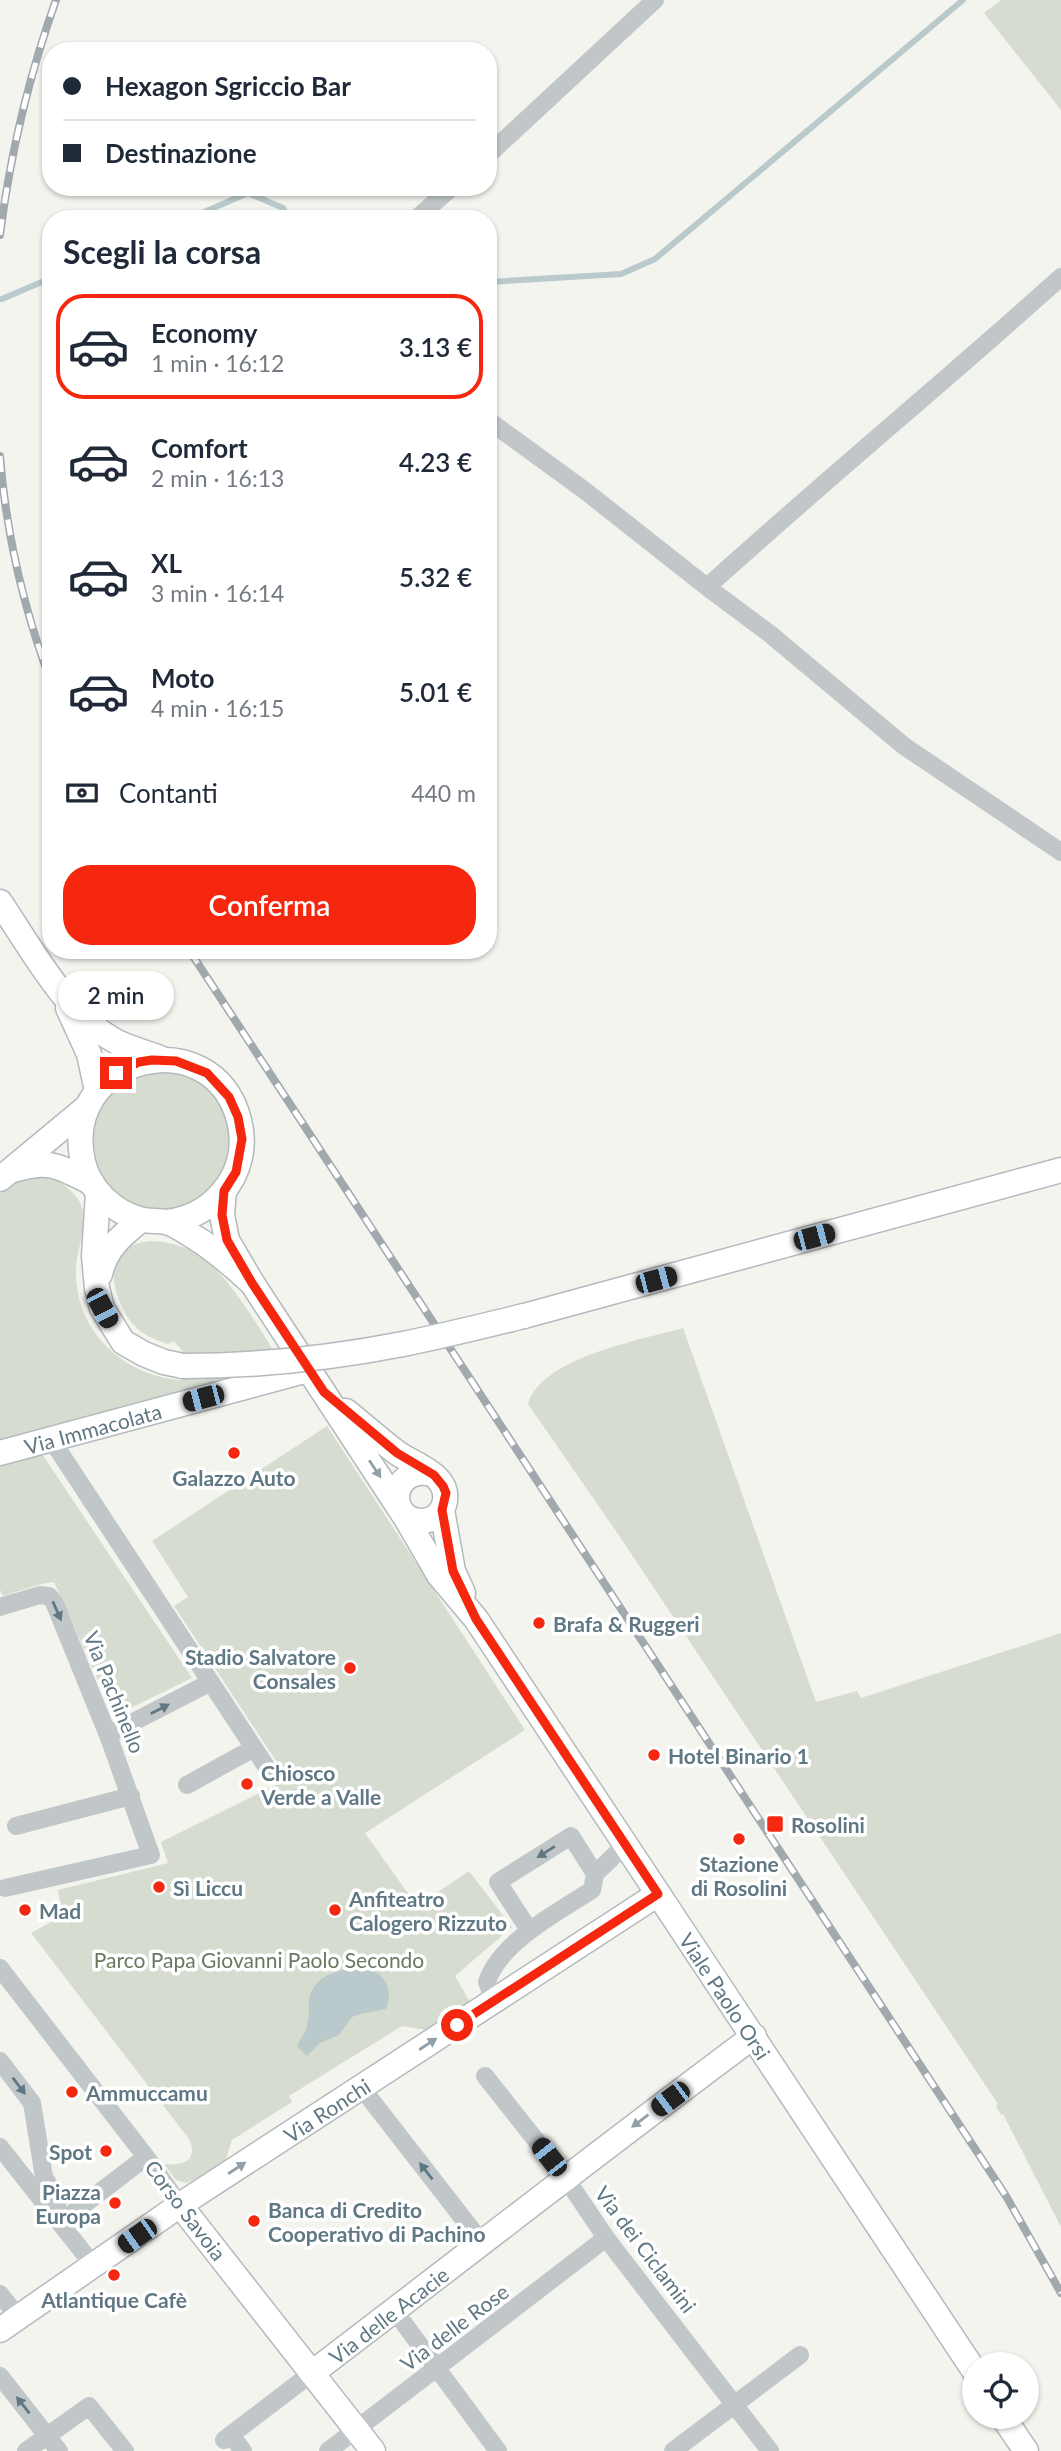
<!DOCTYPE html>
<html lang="it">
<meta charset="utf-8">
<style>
:root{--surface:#fff;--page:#f2f2f3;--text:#1f2937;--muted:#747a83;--line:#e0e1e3;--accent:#f5270e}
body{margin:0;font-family:Lato,sans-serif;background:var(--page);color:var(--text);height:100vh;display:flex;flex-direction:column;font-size:26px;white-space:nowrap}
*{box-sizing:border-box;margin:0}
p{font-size:23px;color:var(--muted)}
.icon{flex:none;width:38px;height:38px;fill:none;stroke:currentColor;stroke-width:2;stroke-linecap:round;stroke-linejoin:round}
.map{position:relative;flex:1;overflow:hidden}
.drawer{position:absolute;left:42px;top:210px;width:455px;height:749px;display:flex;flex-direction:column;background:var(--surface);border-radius:28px;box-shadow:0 2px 5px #0004}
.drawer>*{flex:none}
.banner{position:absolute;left:42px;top:42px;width:455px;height:154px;border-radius:28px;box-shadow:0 2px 5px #0004;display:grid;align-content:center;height:154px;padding:0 21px;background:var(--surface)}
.controls{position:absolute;left:962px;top:2352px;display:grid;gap:14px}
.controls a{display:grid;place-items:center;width:77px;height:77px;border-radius:50%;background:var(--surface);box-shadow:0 2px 5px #0004;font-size:35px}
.end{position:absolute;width:32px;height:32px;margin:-16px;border:9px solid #f5270e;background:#fff;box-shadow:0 0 0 4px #fff}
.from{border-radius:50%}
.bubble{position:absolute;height:49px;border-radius:24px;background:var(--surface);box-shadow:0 2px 5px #0004;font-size:23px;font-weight:600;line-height:49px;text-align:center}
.car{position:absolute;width:21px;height:42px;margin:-21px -10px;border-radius:9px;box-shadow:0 0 5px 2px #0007;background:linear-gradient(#222 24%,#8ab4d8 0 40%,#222 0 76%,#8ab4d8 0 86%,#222 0)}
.banner b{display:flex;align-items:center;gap:24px;height:66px;font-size:26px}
.banner b+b{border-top:2px solid var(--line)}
.banner i{width:18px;height:18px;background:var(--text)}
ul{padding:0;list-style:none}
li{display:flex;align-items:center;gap:21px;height:105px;margin:0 14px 10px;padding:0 7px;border:4px solid transparent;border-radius:28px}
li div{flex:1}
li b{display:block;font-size:26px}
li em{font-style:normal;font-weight:600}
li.selected{border-color:var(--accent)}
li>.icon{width:63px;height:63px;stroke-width:1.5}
h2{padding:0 21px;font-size:32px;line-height:84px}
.pay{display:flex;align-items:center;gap:18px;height:77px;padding:0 21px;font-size:26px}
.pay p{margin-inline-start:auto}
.action{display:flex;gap:14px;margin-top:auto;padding:14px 21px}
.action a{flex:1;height:80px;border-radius:28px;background:var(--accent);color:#fff;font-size:28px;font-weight:600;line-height:80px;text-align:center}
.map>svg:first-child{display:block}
.green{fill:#d6dcd0}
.water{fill:#b9c9cc}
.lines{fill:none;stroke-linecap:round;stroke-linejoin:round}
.stream{stroke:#b9c9cc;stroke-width:6}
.secondary-casing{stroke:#b3babd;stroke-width:27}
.street{stroke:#c1c6c9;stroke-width:18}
.secondary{stroke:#fff;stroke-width:24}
.rail-casing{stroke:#a1a9ae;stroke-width:8}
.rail{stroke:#fff;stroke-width:5;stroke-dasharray:16;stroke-linecap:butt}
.secondary-bridge-casing{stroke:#b3babd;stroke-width:27;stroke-linecap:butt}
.secondary-bridge{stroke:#fff;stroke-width:24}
.oneway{fill:#90a0a9}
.oneway2{fill:#607884}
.route{stroke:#f5270e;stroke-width:9}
.poi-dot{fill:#f5270e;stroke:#fff;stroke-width:2.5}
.labels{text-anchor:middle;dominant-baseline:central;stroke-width:7;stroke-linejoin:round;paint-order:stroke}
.street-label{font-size:21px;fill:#607884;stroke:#fff}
.poi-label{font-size:21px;font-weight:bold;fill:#607884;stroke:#fff;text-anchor:start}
.park-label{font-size:21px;fill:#687a5f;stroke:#fff}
</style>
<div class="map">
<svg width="1061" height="2451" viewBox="0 0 1061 2451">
<rect width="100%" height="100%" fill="#f4f4ef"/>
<!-- green -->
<path class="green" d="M 1001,0 L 1061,0 L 1061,110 L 984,13 Z
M91 1140a70 70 0 1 1 140 0a70 70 0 1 1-140 0Z
M 46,1177 C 63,1181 82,1196 84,1216 C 85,1234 75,1255 76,1275 C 77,1333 127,1378 183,1380 L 183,1352 L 174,1341 L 168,1344 C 162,1342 154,1339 148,1336 C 138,1331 128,1320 123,1309 C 90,1244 152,1224 201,1257 C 230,1276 266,1338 284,1369 L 168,1394 L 0,1442 L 0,1194 L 20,1179 Z
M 683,1328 L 816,1702 L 857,1691 L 861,1698 L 1061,1633 L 1061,2227 L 1003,2114 L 1001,2115 L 996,2106 L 998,2104 L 618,1534 L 528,1404 C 542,1357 641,1340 683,1328 Z
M 327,1426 L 525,1730 L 365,1833 L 417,1906 L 469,1871 L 512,1927 L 455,1976 L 470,2002 L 426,2030 L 402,2026 L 289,2096 L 292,2102 L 232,2140 L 226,2159 L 204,2175 L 186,2183 L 176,2180 L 164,2164 C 182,2166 199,2161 189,2139 L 31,1933 L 62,1916 L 58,1890 L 168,1863 L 161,1842 L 288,1779 L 174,1606 L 188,1597 L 152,1541 Z
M 42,1454 L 192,1678 L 114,1716 L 54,1582 L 41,1584 L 3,1596 L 0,1590 L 0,1464 Z"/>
<!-- water -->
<path class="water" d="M 367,1968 C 387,1975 393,1990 386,2009 L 360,2014 L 352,2017 L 339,2035 L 320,2043 L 307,2056 L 297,2046 C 301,2038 307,2030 308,2021 C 310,2014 308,2006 309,1999 C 315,1972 344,1968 367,1968 Z"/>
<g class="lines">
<!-- stream -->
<path class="stream" d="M 188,219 L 248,193 L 283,208 L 289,219
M 488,282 L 621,274 L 655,259 L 963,0
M 2,299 L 51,278"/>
<!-- secondary casing -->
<g class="secondary-casing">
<g id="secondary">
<path d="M 0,902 C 31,948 68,1018 119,1043 C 132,1049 147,1053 160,1058"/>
<path d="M 68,1008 L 89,1054 L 97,1091"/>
<path d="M 13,1170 C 51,1159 58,1166 92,1183"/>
<path d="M 0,1179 L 87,1107"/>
<path d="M 224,1191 L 222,1215 L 227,1240 L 252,1283 L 398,1506"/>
<path d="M 98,1193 L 94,1256 L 97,1288 L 102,1308 L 123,1342 L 144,1354 L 164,1362 L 183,1366"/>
<path d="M 166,1222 C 195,1219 219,1203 233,1177 C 242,1159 244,1139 239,1120 C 212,1018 59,1056 83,1162 C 89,1189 113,1212 140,1219 C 148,1222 158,1220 166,1222 C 175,1224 186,1232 194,1237 C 215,1249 234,1267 252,1283"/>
<path d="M 100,1274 C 106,1248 121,1236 141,1220"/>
<path d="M 524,1316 L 1061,1170"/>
<path d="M 346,1411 C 362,1424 379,1439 396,1452 C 408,1461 434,1471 441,1483 C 446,1490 447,1501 442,1509 C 438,1517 429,1521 420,1521 C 387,1519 390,1469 427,1473"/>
<path id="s1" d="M 0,1453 L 308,1370"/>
<path d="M 442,1510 L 453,1571 L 463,1593"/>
<path id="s2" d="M 403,1513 L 439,1575 L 476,1619 L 975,2372"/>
<path d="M 180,2205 L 373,2451"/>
<path id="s3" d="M 0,2330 L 180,2205 L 658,1894"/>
<path id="s4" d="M 312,2373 C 459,2261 605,2147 754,2036"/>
<path d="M 1003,2417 L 1026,2451"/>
</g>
</g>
<!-- street -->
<path class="street" d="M 488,155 L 655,0
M 416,219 L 452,187
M 488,420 L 584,490 L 707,587 L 770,634 L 904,746 L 1061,852
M 707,587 C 823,482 944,382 1061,277
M 51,1439 L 271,1774
M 0,1607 L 40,1595 L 49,1596 L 54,1602 L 108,1735 L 151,1855 L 5,1888
M 108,1735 L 211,1682
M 187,1785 L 254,1748
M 16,1826 L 131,1796
M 595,1874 L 624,1846
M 0,1968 L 146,2157 L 180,2205
M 494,2000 L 487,1982 C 500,1942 558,1912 592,1890 L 595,1874 L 571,1836 L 498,1882 L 529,1930
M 0,2061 L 32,2103 L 44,2177 L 58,2199 L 56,2216
M 485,2076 L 565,2177 L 606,2238 L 770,2451
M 361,2087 L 483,2244
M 0,2147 L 94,2266
M 61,2222 L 146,2157
M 0,2294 L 19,2318
M 394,2310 L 498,2451
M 0,2376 L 59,2451
M 231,2435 L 243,2451
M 224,2440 L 312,2373
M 26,2451 L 89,2406 L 125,2451
M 328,2451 L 606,2238
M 673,2451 L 800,2355"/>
<!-- secondary -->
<use href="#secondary" class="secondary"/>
<!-- rail casing -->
<g class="rail-casing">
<path id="rail" d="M 0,235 C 10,155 29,76 56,0
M 0,456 C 6,532 24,610 51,682
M 189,950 L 1006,2196 L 1061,2293"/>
</g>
<!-- rail -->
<use href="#rail" class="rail"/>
<!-- secondary-bridge casing -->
<g class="secondary-bridge-casing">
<path id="secondary-bridge" d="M 183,1366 C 256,1366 331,1358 403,1344 C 443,1336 483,1326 524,1316"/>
</g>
<!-- secondary-bridge -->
<use href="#secondary-bridge" class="secondary-bridge"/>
</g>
<!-- one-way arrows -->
<defs><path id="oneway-solid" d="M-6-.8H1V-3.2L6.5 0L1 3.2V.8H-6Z" transform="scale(1.75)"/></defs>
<g class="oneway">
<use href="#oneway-solid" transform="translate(375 1469) rotate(56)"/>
<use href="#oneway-solid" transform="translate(428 2044) rotate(-33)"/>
<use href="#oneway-solid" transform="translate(640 2121) rotate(143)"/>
<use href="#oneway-solid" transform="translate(237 2168) rotate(-33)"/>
</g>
<g class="oneway2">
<use href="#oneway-solid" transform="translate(57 1611) rotate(66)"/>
<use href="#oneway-solid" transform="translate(160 1709) rotate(-27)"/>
<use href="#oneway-solid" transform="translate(546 1852) rotate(148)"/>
<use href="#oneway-solid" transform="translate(19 2086) rotate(53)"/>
<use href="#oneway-solid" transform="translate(426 2171) rotate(-128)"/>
<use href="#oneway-solid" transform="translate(23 2405) rotate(-128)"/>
</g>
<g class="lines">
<!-- route -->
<path class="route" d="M 116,1073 L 139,1062 L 152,1060 L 176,1061 L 207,1073 L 229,1097 L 238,1117 L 242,1139 L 236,1172 L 224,1191 L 222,1215 L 227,1240 L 252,1283 L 324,1392 L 397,1453 L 434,1475 L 443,1486 L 446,1493 L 442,1510 L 453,1571 L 476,1619 L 658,1894 L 457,2025"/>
</g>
<!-- markers -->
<g class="poi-dot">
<circle cx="234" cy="1453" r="7"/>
<circle cx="539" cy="1623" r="7"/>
<circle cx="350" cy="1668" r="7"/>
<circle cx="654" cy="1755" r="7"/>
<circle cx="247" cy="1784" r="7"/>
<rect x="766" y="1815" width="18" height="18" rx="3.5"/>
<circle cx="739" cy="1839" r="7"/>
<circle cx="159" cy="1887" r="7"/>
<circle cx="25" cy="1910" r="7"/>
<circle cx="335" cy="1910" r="7"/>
<circle cx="72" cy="2092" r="7"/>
<circle cx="106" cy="2151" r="7"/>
<circle cx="115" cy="2203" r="7"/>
<circle cx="254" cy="2221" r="7"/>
<circle cx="114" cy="2275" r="7"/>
</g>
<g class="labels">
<!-- street labels -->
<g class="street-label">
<text stroke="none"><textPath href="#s1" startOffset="96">Via Immacolata</textPath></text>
<text transform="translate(115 1692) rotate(68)">Via Pachinello</text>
<text stroke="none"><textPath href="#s2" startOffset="581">Viale Paolo Orsi</textPath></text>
<text stroke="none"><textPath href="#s3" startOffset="394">Via Ronchi</textPath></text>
<text transform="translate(186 2210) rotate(53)">Corso Savoia</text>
<text transform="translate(646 2249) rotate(53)">Via dei Ciclamini</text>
<text stroke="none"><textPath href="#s4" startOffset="96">Via delle Acacie</textPath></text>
<text transform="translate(454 2327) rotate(-37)">Via delle Rose</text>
</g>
<!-- poi labels -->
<g class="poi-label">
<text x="234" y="1477" text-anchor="middle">Galazzo Auto</text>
<text x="553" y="1623">Brafa &amp; Ruggeri</text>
<text x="336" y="1656" text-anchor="end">Stadio Salvatore<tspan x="336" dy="24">Consales</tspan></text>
<text x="668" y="1755">Hotel Binario 1</text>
<text x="261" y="1772">Chiosco<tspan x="261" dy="24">Verde a Valle</tspan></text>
<text x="791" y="1824">Rosolini</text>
<text x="739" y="1863" text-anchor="middle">Stazione<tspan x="739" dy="24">di Rosolini</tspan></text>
<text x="173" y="1887">Sì Liccu</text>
<text x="349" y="1898">Anfiteatro<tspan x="349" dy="24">Calogero Rizzuto</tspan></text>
<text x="39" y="1910">Mad</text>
<text x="86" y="2092">Ammuccamu</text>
<text x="92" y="2151" text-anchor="end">Spot</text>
<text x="101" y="2191" text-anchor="end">Piazza<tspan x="101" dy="24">Europa</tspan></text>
<text x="268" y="2209">Banca di Credito<tspan x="268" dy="24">Cooperativo di Pachino</tspan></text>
<text x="114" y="2299" text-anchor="middle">Atlantique Cafè</text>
</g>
<!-- park labels -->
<g class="park-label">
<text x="259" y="1959">Parco Papa Giovanni Paolo Secondo</text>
</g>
</g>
</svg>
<div class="controls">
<a><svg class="icon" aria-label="locate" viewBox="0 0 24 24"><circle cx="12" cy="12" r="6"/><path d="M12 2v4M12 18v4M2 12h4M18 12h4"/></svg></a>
</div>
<i class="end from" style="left:457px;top:2025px"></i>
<i class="end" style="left:116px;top:1073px"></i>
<div class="bubble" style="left:58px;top:971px;width:116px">2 min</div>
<i class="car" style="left:814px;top:1237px;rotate:75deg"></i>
<i class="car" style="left:656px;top:1280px;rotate:75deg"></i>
<i class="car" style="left:102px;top:1308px;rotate:152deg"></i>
<i class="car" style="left:203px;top:1398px;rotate:255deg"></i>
<i class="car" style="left:670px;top:2099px;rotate:233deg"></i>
<i class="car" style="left:549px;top:2157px;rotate:322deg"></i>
<i class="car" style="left:137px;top:2236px;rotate:235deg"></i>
<div class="banner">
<b><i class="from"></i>Hexagon Sgriccio Bar</b>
<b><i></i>Destinazione</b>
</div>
<section class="drawer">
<h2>Scegli la corsa</h2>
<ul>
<li class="selected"><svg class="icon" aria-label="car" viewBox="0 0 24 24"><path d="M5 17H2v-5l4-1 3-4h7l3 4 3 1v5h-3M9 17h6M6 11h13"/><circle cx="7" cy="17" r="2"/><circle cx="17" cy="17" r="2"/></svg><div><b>Economy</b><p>1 min · 16:12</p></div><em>3.13 €</em></li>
<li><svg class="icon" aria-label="car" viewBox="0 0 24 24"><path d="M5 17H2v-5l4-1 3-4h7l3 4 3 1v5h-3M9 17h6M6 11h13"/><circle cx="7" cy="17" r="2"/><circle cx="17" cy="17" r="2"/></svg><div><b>Comfort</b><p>2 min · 16:13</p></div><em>4.23 €</em></li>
<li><svg class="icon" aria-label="car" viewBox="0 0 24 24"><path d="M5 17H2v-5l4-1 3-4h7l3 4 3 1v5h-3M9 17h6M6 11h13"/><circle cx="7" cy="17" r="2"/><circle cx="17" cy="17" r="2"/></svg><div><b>XL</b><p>3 min · 16:14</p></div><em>5.32 €</em></li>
<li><svg class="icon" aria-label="car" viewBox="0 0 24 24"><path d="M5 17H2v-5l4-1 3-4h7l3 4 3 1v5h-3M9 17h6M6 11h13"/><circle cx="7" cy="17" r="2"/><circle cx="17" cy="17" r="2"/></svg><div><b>Moto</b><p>4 min · 16:15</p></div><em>5.01 €</em></li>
</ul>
<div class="pay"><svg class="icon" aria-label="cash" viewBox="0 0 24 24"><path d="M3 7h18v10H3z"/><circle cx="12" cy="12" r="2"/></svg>Contanti<p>440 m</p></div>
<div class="action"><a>Conferma</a></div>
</section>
</div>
